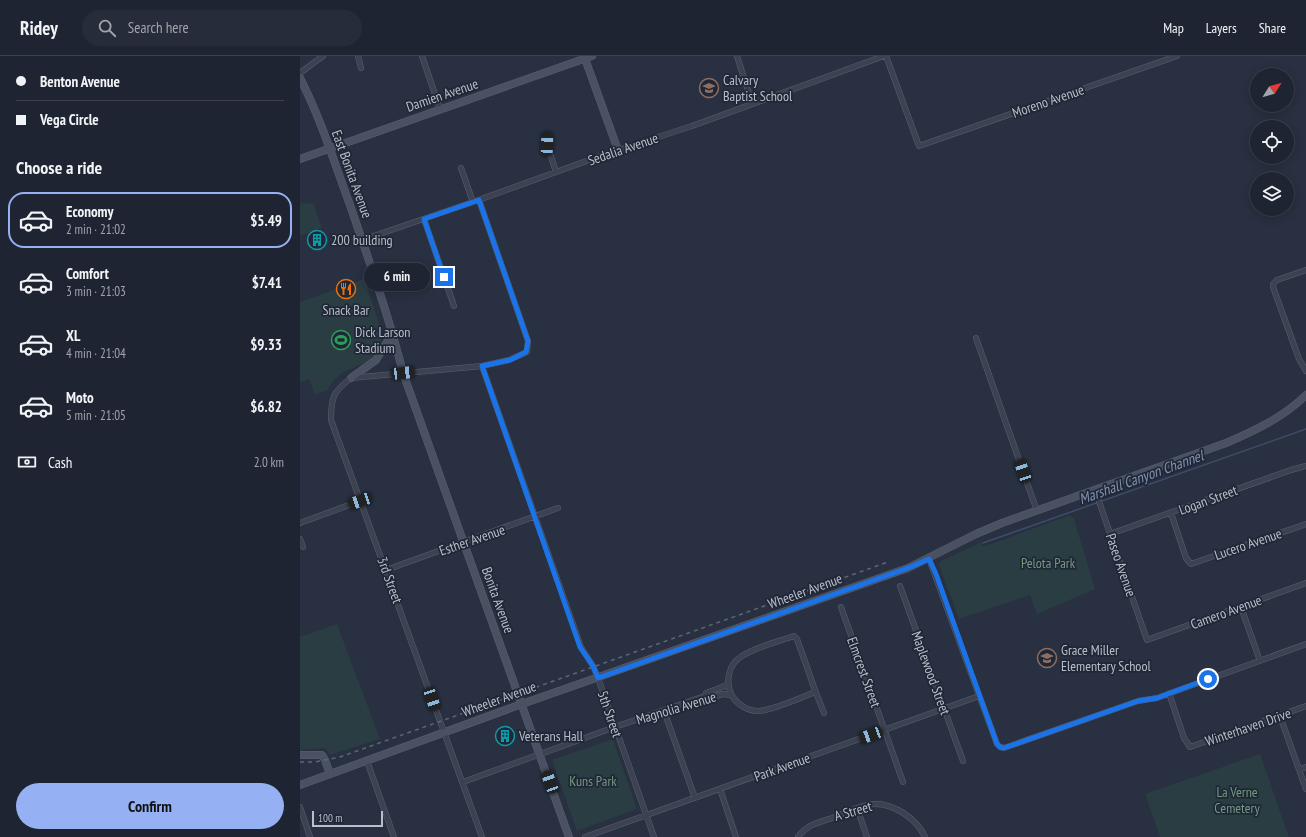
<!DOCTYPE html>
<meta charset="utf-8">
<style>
:root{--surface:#1e2431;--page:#262c39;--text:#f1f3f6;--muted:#a1a4ab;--line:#3c414d;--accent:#95b1f3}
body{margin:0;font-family:"PT Sans Narrow",sans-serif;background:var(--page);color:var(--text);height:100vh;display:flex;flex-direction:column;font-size:15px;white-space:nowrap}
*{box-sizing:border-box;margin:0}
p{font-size:13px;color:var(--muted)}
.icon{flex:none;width:22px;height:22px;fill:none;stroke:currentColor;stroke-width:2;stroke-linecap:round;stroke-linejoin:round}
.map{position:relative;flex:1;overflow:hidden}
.side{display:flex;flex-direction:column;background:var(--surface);width:300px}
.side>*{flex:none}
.guide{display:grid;align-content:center;height:88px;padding:0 16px;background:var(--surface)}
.needle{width:26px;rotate:53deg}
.controls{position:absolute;left:950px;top:12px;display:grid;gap:8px}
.controls a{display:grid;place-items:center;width:44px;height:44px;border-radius:50%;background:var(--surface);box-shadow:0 2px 10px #0003,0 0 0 1px var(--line);font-size:20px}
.scale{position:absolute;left:12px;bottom:10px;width:71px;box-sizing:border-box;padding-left:4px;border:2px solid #b9becb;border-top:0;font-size:11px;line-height:14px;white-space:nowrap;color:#b9becb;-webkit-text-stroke:3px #202736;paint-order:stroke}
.end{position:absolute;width:18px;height:18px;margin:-9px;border:5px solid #1a73e8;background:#fff;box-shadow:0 0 0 2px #fff}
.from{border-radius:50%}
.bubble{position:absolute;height:28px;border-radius:14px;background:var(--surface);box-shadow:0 2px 10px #0003,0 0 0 1px var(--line);font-size:13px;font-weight:800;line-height:28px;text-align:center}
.car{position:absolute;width:12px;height:24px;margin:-12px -6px;border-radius:5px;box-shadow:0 0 3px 1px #0007;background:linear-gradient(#222 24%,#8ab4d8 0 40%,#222 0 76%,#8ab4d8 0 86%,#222 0)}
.guide b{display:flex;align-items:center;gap:14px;height:38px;font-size:15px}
.guide b+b{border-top:1px solid var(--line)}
.guide i{width:10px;height:10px;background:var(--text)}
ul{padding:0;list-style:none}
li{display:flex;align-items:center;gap:12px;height:56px;margin:0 8px 6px;padding:0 8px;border:2px solid transparent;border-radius:16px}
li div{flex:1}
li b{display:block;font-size:15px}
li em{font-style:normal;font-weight:800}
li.active{border-color:var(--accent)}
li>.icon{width:36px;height:36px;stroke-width:1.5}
h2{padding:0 16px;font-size:18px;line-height:48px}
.pay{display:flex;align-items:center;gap:10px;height:44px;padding:0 16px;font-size:15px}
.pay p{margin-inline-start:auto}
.primary-button{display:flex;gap:8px;margin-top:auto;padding:8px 16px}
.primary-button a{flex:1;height:46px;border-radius:24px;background:var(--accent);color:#111;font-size:16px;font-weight:800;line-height:46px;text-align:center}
header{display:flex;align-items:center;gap:24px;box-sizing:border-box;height:56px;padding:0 20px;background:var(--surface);border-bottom:1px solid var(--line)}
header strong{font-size:19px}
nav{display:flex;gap:22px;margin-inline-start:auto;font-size:14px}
.search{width:280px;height:36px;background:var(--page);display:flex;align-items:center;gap:10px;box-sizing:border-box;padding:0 14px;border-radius:22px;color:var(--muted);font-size:15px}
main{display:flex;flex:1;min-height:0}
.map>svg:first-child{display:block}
.green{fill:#2a3d42}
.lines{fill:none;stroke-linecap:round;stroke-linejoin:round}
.stream{stroke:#3f4c69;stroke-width:1.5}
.street-casing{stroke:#5a606e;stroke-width:6}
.secondary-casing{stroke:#5a606e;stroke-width:8}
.street{stroke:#3c4251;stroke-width:5}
.secondary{stroke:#4a5163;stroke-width:7}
.rail{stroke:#5e6677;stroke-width:1.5;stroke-dasharray:4 4;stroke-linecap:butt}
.route{stroke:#1a73e8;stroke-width:5}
.labels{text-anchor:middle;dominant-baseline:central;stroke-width:3.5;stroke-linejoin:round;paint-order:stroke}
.poi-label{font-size:14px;fill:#b9becb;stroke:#202736;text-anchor:start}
.street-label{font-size:14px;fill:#b9becb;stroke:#202736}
.park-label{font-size:14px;fill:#719a7e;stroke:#202736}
.water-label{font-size:15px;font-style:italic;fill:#8291b1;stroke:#202736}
</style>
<header>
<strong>Ridey</strong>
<div class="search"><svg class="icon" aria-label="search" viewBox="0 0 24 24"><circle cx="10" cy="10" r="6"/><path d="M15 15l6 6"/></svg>Search here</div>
<nav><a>Map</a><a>Layers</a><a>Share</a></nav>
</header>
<main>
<section class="side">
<div class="guide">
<b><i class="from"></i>Benton Avenue</b>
<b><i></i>Vega Circle</b>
</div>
<h2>Choose a ride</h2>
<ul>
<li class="active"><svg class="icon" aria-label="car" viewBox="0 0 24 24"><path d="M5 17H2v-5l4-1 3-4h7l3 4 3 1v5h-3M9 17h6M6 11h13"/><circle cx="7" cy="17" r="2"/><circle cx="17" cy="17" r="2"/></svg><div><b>Economy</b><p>2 min · 21:02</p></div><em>$5.49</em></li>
<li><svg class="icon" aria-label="car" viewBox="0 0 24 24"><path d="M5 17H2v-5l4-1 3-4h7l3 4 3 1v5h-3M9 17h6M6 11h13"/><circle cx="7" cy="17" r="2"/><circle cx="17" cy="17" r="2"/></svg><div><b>Comfort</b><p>3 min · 21:03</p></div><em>$7.41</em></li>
<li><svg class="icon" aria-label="car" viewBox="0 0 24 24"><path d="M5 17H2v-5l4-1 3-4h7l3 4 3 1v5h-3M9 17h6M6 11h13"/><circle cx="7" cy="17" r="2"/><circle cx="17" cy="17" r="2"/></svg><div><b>XL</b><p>4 min · 21:04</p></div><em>$9.33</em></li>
<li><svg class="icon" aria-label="car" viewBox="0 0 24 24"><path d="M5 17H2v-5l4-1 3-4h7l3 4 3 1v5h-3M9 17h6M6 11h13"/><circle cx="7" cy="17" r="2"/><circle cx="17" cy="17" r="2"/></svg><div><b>Moto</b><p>5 min · 21:05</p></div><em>$6.82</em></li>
</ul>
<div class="pay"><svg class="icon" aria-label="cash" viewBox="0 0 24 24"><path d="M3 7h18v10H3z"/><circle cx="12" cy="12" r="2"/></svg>Cash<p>2.0 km</p></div>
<div class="primary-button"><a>Confirm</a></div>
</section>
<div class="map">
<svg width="1006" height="781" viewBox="0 0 1006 781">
<rect width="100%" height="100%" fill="#283041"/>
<!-- green -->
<path class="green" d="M 5,146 L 6,148 L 9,147 L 14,149 L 22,172 L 0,180 L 0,148 Z
M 64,223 C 67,233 71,242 74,252 C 82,274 89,296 62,308 C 43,316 37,317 27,335 L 15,338 L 9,323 L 0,326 L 0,246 Z
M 770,459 L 774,463 L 795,533 L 737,558 L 730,539 L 659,563 L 639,509 L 641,505 L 681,486 L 683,491 Z
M 37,568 L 80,683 L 30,699 L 27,694 L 24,692 L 0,694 L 0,581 Z
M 313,683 L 337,753 L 277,775 L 252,704 Z
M 960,698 L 989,781 L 860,781 L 845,738 Z"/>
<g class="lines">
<!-- stream -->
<path class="stream" d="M 683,487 L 1006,373"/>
<!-- street casing -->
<g class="street-casing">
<path id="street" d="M 58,0 L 61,12
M 122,0 L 140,53
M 437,0 L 452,47
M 586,0 L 619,90 L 877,0
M 0,17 L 23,0
M 248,79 L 247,88 L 256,116
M 161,112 L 173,146
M 179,144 L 228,285 L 227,296 L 209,304 L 182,310 L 51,322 C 33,336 31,341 31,364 L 182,781
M 124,163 L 154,250
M 62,184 L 173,146 L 303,99 L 392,70 L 584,0
M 1006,214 L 977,224 L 973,228 L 973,231 L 999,303 L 1006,315
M 676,282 L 737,455
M 182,310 L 281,591 L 293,610 L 298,622 L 354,781
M 795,434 L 847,584 L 1006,527
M 871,457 L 886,502 L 891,508 L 1006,468
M 0,467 L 60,445
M 810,478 L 991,414 L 1006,410
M 0,483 L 3,491
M 629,503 L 697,688 L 700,691 L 704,692 L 838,645 L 857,642 L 1006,588
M 86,514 L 258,452
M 600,530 L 663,705
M 541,551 L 603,726
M 941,551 L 960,605
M 494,580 L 497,583 L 515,634 L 513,637 C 500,642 471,655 458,655 C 448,655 438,649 432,640 C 425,627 428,608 442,600 C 456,591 477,586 494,580 Z
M 515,634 L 524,657
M 869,637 L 884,682 L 890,691 L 1006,650
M 405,640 L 406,637 L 425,630 L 428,627
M 364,655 L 395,742
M 980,660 L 1006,733
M 67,705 L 94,781
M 1000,713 L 1006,711
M 163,726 L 315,671 L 405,640 L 409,642 L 423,638 L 431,639
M 420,733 L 436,781
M 0,751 L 10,781
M 557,752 L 567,781
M 285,781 L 679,640
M 498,781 C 507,768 521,766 535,761 C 547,756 560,749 573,748 C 594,747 617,763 625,781"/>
</g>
<!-- secondary casing -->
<g class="secondary-casing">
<path id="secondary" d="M 284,0 L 318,94
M 0,22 C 21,63 34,106 50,149 C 69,205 89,260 103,317 L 269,781
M 0,103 L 292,0
M 51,322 L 76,304 L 93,276
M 0,699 L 22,699 L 25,704 L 30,718
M 0,729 L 222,648 L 608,512 L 676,478 L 702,467 L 926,387 C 954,375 984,361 1006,339"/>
</g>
<!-- street -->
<use href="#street" class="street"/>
<!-- secondary -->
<use href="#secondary" class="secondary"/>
<!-- rail -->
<path class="rail" d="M 0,706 L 15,706 L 40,701 L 588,506"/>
</g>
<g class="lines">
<!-- route -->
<path class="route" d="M 144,221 L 124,163 L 179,144 L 228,285 L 226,296 L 210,304 L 182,310 L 280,591 L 293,610 L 298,622 L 608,512 L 629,503 L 636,518 L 697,688 L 700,691 L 704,692 L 838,645 L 857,642 L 908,623"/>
</g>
<!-- icons -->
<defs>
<g id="school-ring" transform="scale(1)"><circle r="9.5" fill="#202736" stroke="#8d6e63" stroke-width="1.5"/><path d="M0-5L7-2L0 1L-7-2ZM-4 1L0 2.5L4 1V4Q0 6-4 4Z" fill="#8d6e63"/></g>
<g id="building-ring" transform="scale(1)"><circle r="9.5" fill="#202736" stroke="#0f9aa8" stroke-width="1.5"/><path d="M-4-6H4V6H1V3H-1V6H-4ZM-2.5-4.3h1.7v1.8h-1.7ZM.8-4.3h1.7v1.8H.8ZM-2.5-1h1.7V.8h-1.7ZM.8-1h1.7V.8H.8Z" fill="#0f9aa8"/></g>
<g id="restaurant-ring" transform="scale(1)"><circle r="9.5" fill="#202736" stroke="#e8710a" stroke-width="1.5"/><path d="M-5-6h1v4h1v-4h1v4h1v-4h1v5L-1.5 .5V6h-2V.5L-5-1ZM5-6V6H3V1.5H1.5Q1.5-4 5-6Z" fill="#e8710a"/></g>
<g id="stadium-ring" transform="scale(1)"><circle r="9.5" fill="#202736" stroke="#2e9e5b" stroke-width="1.5"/><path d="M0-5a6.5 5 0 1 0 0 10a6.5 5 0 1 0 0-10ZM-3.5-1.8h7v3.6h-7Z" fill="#2e9e5b"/></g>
</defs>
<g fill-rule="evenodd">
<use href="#school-ring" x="409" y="32"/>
<use href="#building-ring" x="17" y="184"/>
<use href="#restaurant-ring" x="46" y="233"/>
<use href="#stadium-ring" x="41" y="284"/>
<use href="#school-ring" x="747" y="602"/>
<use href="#building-ring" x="205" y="680"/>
</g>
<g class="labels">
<!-- poi labels -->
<g class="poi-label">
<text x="423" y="24">Calvary<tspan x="423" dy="16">Baptist School</tspan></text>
<text x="31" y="184">200 building</text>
<text x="46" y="254" text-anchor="middle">Snack Bar</text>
<text x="55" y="276">Dick Larson<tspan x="55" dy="16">Stadium</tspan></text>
<text x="761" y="594">Grace Miller<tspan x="761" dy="16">Elementary School</tspan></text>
<text x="219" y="680">Veterans Hall</text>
</g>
<!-- street labels -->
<g class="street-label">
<text transform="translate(142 39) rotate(-19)">Damien Avenue</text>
<text transform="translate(748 45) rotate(-19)">Moreno Avenue</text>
<text transform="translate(323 93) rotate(-19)">Sedalia Avenue</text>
<text transform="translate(52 118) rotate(70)">East Bonita Avenue</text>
<text transform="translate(908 444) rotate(-20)">Logan Street</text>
<text transform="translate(172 484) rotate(-19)">Esther Avenue</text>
<text transform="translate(948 488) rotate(-19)">Lucero Avenue</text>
<text transform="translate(821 509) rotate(71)">Paseo Avenue</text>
<text transform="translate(90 524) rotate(70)">3rd Street</text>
<text transform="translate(505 535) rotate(-20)">Wheeler Avenue</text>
<text transform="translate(198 544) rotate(70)">Bonita Avenue</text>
<text transform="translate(926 556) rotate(-20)">Camero Avenue</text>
<text transform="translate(564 616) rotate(70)">Elmcrest Street</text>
<text transform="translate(631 617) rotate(70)">Maplewood Street</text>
<text transform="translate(199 643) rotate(-20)">Wheeler Avenue</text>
<text transform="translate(376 652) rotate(-17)">Magnolia Avenue</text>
<text transform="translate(310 658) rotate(71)">5th Street</text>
<text transform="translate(948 671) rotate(-19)">Winterhaven Drive</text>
<text transform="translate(482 711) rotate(-20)">Park Avenue</text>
<text transform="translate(553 755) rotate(-16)">A Street</text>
</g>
<!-- park labels -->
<g class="park-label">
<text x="748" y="507">Pelota Park</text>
<text x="293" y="725">Kuns Park</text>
<text x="937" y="736">La Verne<tspan x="937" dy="16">Cemetery</tspan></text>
</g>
<!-- water labels -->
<g class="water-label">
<text transform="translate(841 421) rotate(-20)">Marshall Canyon Channel</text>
</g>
</g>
</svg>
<div class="controls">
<a><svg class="needle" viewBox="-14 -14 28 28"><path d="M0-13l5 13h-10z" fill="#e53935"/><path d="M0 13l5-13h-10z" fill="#a1a4ab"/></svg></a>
<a><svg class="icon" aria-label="locate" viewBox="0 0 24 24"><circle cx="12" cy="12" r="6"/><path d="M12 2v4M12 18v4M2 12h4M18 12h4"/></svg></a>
<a><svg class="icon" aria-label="layers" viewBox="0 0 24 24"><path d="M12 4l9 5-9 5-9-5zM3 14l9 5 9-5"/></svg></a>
</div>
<div class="scale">100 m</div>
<i class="end from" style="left:908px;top:623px"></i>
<i class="end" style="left:144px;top:221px"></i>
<div class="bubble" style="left:64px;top:207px;width:66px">6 min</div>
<i class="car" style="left:247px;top:88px;rotate:2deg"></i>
<i class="car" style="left:103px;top:317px;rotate:84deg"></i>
<i class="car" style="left:723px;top:415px;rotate:341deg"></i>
<i class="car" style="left:60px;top:445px;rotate:251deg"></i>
<i class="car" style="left:132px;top:643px;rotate:161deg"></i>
<i class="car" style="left:571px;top:679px;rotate:250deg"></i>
<i class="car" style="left:250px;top:726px;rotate:340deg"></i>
</div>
</main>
